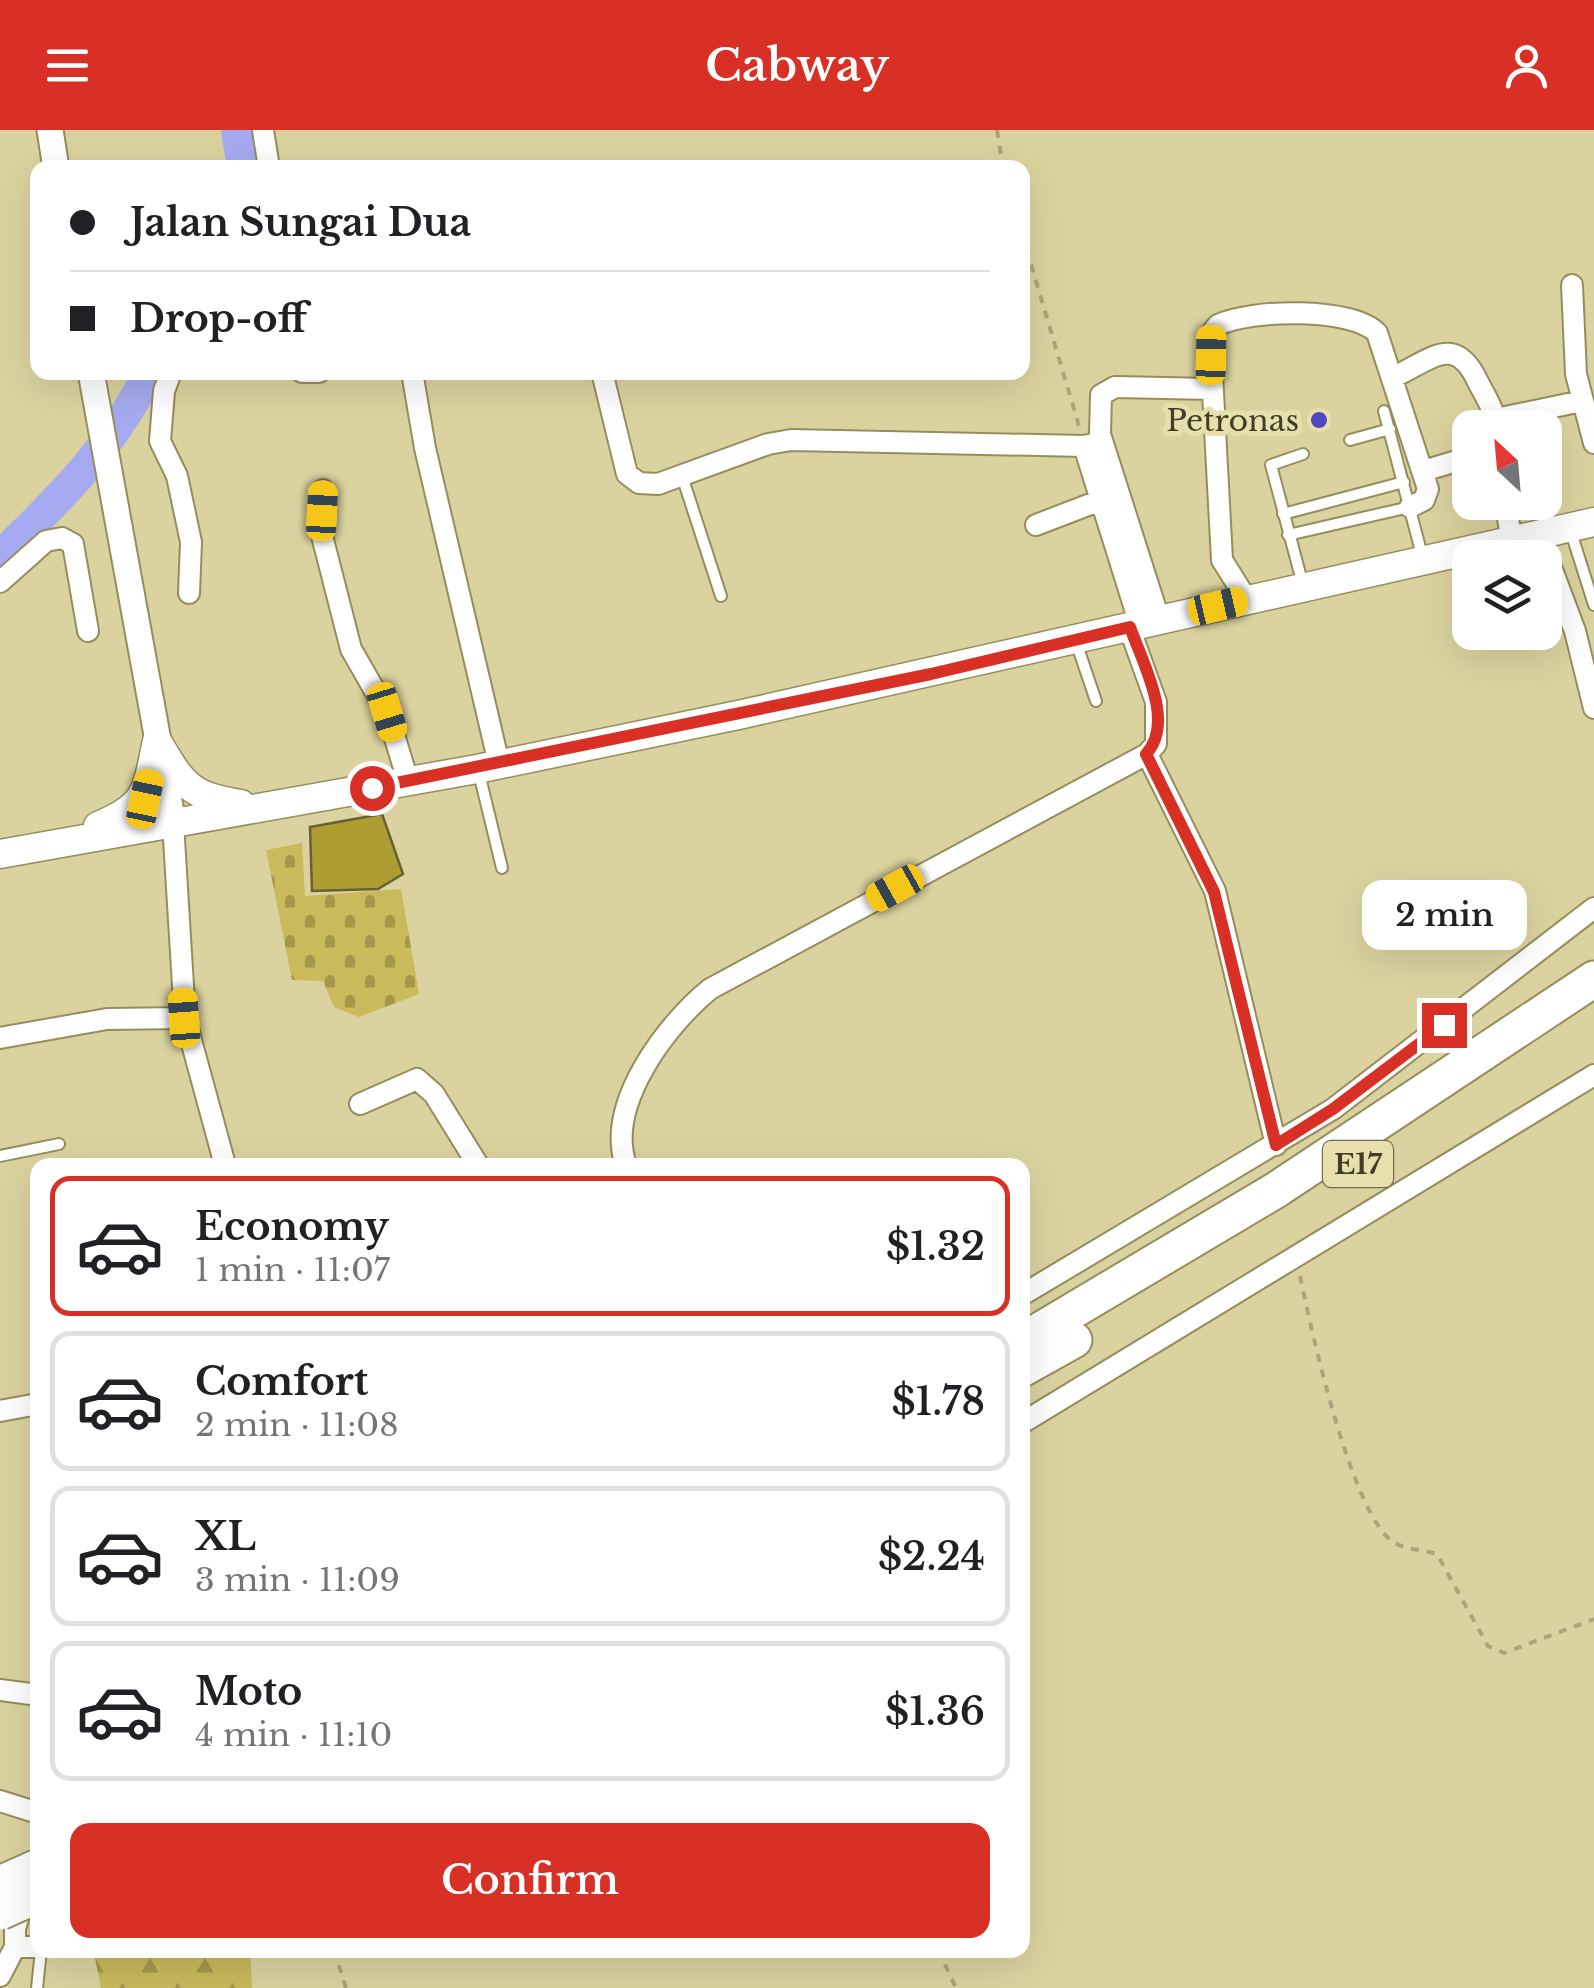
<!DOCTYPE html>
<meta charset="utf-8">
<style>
:root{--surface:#fff;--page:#f6f6f6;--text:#202124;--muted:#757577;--line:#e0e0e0;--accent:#d93025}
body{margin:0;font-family:"Libre Baskerville",serif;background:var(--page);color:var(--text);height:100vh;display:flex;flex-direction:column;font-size:38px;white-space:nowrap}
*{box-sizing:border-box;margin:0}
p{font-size:32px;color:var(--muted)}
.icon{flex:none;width:55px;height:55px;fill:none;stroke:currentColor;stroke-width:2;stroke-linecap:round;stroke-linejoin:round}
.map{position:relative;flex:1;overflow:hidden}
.sheet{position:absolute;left:30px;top:1028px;width:1000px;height:800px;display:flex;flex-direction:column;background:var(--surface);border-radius:20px;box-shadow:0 10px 40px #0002}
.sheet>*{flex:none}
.banner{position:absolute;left:30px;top:30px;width:1000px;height:220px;border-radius:20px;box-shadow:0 10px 40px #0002;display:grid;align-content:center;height:220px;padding:0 40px;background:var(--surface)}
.needle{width:65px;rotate:334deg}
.tools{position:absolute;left:1452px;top:280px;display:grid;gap:20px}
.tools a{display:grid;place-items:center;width:110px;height:110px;border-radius:20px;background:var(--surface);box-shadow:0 10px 40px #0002;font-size:50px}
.end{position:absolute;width:45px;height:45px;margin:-22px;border:12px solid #d93025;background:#fff;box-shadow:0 0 0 5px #fff}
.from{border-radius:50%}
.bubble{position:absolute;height:70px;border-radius:20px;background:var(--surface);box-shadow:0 10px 40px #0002;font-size:32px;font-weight:600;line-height:70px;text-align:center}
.car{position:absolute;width:30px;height:60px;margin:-30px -15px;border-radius:12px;box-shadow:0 0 8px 2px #0007;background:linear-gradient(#f5c518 24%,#345 0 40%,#f5c518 0 76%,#345 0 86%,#f5c518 0)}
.banner b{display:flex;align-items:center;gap:35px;height:95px;font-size:38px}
.banner b+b{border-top:2px solid var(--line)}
.banner i{width:25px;height:25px;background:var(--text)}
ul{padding:18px 0 0;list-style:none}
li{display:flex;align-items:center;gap:30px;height:140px;margin:0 20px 15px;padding:0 20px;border:5px solid var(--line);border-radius:20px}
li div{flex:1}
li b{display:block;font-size:38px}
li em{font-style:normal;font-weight:600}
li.active{border-color:var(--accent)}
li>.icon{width:90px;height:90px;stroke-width:1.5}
.button{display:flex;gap:20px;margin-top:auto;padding:20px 40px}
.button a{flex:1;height:115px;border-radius:20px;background:var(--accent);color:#fff;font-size:40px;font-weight:600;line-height:115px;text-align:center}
header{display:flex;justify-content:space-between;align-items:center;height:130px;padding:0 40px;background:var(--accent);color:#fff;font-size:45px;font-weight:600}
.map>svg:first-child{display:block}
.forest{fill:url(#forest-firs)}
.cemetery{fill:url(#cemetery-stones)}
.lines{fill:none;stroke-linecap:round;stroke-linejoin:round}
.river{stroke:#a6abf1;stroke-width:32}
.building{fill:#ae9e32;stroke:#686030;stroke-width:2.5}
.service-casing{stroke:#958d5c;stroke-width:14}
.minor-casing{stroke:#958d5c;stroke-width:24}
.tertiary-casing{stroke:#958d5c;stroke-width:29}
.secondary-casing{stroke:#958d5c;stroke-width:31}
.motorway-casing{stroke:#958d5c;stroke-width:39}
.path{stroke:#aca57b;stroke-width:4;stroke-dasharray:8 8;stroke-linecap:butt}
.service{stroke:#fff;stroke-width:10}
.minor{stroke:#fff;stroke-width:20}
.tertiary{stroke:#fff;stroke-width:25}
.secondary{stroke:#fff;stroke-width:28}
.motorway{stroke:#fff;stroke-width:35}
.motorway-bridge-casing{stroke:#958d5c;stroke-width:39;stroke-linecap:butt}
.motorway-bridge{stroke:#fff;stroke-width:35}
.route{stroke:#d93025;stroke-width:12}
.poi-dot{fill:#5048bf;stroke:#e8e0ac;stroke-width:4}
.labels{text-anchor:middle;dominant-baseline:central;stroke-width:10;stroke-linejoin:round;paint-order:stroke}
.shield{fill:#e8e0ac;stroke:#726e50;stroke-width:2.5}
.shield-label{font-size:28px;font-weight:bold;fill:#403d28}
.poi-label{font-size:30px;fill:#403d28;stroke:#e8e0ac;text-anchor:end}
</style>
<header><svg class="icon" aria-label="menu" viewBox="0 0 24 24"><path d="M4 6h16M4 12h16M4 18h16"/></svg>Cabway<svg class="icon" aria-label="person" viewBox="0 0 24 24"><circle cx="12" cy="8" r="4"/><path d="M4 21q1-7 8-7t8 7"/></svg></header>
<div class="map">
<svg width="1594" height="1858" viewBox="0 0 1594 1858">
<defs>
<pattern id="forest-firs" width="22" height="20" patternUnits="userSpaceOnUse" patternTransform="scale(2.5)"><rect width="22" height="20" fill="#c9ba5b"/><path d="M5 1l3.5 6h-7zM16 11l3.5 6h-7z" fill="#a5984b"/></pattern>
<pattern id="cemetery-stones" width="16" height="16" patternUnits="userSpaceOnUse" patternTransform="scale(2.5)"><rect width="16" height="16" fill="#c9ba5b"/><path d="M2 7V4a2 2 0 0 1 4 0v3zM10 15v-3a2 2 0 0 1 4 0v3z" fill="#a5984b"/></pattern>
</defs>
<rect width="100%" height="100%" fill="#dbd39f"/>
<!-- forest -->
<path class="forest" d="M 110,1820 L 250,1820 L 252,1858 L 101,1858 L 95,1828 Z"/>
<!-- cemetery -->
<path class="cemetery" d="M 302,713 L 305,766 L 401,759 L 419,864 L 359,887 L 334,877 L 323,851 L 292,850 L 266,720 Z"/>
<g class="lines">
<!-- river -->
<path class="river" d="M 237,0 L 243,38
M 0,426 C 58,371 114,315 149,242"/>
</g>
<!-- building -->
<path class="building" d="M 382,684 L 403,744 L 378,759 L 312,761 L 310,697 Z"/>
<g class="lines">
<!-- service casing -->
<g class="service-casing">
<path id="service" d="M 1384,281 L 1423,429
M 1350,310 L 1390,299
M 1303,324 L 1271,335 L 1303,455
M 682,346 L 721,466
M 1283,384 L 1404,352
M 1570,399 L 1594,475
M 1288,405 L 1410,377
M 1076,512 L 1096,571
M 478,639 L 502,738
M 0,1026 L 59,1014
M 37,1858 L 41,1820"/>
</g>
<!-- minor casing -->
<g class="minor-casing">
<path id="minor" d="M 263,0 L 269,38
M 1572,155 L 1576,244 L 1594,313
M 171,242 L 164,261 L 160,311 L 177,346 L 191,412 L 189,463
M 302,242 L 319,242
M 412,242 L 425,318 L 499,634
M 602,242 L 627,344 L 639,353 L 658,354 L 768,314 L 791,310 L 1084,316 L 1102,312
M 1394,247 C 1432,229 1455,203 1478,252 C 1485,266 1496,282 1496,298
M 1496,289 L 1582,271
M 1084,316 L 1140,495
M 1423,341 L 1470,327
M 323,360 L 321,402 L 351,519 L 387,582 L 408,651
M 1505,372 L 1512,411
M 1036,395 L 1101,370
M 1539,405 L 1575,501 L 1594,578
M 0,452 L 46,411 L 62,408 L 73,414 L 88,501
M 1247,470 L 1222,430 L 1211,225 L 1211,204 L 1218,195 C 1251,179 1352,177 1377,203 L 1428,359 L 1424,370 L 1410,377
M 1159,489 L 1100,304 L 1101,265 L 1115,257 L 1212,259
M 1147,624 L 1215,761 L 1276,1015
M 173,693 L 185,888 L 225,1035
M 0,908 L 107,889 L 185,888
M 360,974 L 417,949 L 434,964 L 478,1035
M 626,1035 C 605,975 666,895 710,859 L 1147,624 L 1156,614 L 1156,572 L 1129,497
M 1022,1165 L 1333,979 L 1594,778
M 0,1281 L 38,1274
M 1022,1293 L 1594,945
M 0,1560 L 38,1565
M 0,1671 L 38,1683
M 15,1817 L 38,1817
M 0,1846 L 15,1817 L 15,1799 L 24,1768"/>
</g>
<!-- tertiary casing -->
<g class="tertiary-casing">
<path id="tertiary" d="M 50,0 L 56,38
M 91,242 L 173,693"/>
</g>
<!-- secondary casing -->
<g class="secondary-casing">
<path id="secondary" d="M 157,611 C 183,655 189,666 241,674
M 98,696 C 149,675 146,661 157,611
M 0,724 L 477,639 L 743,584 L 1594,392"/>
</g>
<!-- motorway casing -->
<g class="motorway-casing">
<path id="motorway" d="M 1022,1211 L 1276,1060 L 1594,849
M 1022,1239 L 1074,1210"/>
</g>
<!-- path -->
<path class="path" d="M 997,0 L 1003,38
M 1022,104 L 1079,296
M 1300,1146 C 1311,1199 1351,1383 1393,1412 C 1403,1419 1424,1420 1437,1424 L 1488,1516 L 1504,1523 L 1594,1489
M 334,1820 L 346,1858
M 938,1820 L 956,1858"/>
<!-- service -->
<use href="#service" class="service"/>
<!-- minor -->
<use href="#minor" class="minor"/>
<!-- tertiary -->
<use href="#tertiary" class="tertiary"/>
<!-- secondary -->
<use href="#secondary" class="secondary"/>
<!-- motorway -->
<use href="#motorway" class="motorway"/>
<!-- motorway-bridge casing -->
<g class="motorway-bridge-casing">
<path id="motorway-bridge" d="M 0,1754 L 38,1737
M 0,1782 L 38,1765"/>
</g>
<!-- motorway-bridge -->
<use href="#motorway-bridge" class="motorway-bridge"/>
</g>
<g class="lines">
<!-- route -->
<path class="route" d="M 372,658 L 931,544 L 1130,497 C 1142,532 1176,592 1146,624 L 1214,762 L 1276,1015 L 1333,979 L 1444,895"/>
</g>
<!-- markers -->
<circle class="poi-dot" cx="1319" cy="290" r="10"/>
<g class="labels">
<!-- shield labels -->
<rect class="shield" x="1323" y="1011" width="70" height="46" rx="8"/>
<g class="shield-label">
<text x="1358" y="1034">E17</text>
</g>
<!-- poi labels -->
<g class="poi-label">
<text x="1299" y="290">Petronas</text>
</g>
</g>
</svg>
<div class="tools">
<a><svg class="needle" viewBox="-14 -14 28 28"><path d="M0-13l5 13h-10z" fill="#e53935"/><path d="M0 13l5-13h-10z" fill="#757577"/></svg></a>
<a><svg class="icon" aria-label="layers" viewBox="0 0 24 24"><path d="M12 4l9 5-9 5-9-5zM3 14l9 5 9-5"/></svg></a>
</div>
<i class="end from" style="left:372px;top:658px"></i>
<i class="end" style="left:1444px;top:895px"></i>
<div class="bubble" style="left:1362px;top:750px;width:165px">2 min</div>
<i class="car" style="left:1211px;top:225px;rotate:1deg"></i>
<i class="car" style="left:322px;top:381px;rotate:3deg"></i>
<i class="car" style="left:1218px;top:476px;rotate:77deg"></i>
<i class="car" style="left:387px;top:582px;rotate:163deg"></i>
<i class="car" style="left:145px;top:669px;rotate:12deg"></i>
<i class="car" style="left:895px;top:758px;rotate:241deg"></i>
<i class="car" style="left:184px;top:888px;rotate:356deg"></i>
<div class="banner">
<b><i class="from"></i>Jalan Sungai Dua</b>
<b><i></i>Drop-off</b>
</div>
<section class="sheet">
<ul>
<li class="active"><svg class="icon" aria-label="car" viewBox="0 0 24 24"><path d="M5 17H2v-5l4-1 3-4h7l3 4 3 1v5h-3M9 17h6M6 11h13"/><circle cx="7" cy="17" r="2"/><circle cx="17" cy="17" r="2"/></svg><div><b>Economy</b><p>1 min · 11:07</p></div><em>$1.32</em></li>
<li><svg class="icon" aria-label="car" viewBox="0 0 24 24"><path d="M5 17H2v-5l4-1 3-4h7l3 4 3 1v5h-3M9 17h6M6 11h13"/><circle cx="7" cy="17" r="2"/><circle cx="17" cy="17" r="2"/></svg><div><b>Comfort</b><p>2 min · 11:08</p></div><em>$1.78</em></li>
<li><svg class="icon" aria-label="car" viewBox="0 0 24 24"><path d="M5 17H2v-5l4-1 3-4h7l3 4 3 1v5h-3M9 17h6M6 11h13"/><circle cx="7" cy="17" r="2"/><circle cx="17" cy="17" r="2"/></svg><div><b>XL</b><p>3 min · 11:09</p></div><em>$2.24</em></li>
<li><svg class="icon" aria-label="car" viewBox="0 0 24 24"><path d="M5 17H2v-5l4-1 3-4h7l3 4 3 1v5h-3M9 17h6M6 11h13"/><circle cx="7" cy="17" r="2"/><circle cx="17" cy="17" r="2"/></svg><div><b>Moto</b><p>4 min · 11:10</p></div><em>$1.36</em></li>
</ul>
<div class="button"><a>Confirm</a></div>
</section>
</div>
